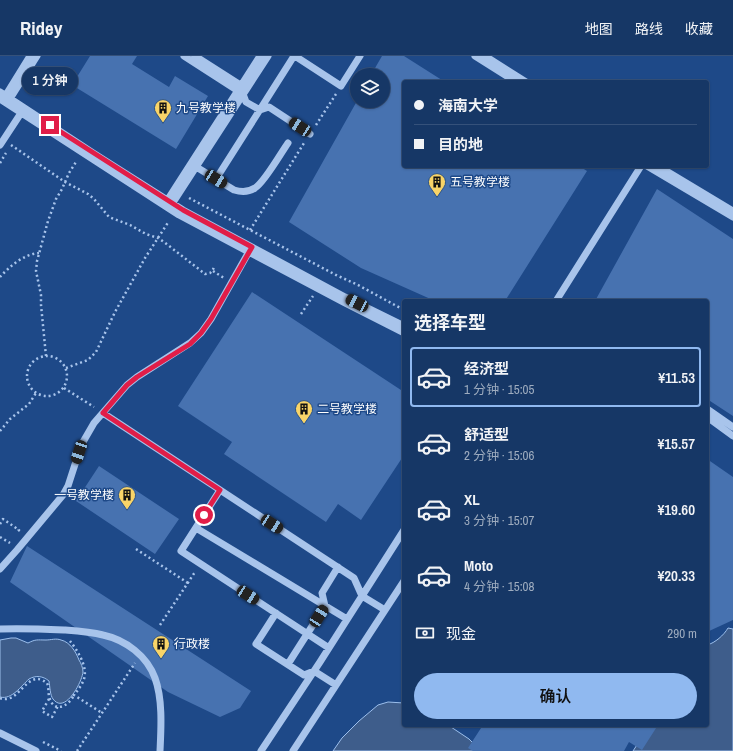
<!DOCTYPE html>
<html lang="zh">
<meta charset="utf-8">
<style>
:root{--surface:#163766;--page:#1f3f6c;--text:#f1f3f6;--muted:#9eacbf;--line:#35517a;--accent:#90b9f0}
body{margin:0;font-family:"Archivo Narrow","Noto Sans SC",sans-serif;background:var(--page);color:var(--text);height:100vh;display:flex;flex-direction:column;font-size:15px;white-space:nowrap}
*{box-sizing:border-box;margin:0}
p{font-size:13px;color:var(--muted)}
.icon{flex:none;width:22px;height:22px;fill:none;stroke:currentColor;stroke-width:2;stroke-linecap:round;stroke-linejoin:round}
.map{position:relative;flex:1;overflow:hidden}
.drawer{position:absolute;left:402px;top:243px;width:307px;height:428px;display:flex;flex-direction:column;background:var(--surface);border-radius:4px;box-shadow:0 1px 3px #0004,0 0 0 1px var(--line)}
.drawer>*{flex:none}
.banner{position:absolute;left:402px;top:24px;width:307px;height:88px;border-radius:4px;box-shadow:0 1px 3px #0004,0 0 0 1px var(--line);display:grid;align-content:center;height:88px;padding:0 12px;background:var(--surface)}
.tools{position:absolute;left:350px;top:12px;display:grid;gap:8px}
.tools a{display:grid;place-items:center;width:40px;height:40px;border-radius:50%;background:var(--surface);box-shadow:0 1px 3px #0004,0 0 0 1px var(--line);font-size:20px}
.end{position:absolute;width:18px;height:18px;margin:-9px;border:5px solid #e11d48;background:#fff;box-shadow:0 0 0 2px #fff}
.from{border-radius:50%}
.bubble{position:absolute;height:28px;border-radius:14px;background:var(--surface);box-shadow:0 1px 3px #0004,0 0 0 1px var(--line);font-size:13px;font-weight:600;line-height:28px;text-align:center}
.car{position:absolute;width:12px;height:24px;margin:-12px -6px;border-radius:5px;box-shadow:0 0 3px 1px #0007;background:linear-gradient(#222 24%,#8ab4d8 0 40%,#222 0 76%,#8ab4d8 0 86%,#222 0)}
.banner b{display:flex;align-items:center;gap:14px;height:38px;font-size:15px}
.banner b+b{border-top:1px solid var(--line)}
.banner i{width:10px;height:10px;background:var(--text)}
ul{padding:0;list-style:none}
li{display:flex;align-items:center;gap:12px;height:60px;margin:0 8px 6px;padding:0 4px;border:2px solid transparent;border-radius:4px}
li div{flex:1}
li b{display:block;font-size:15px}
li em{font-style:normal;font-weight:600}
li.on{border-color:var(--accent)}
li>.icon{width:36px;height:36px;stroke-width:1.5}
h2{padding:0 12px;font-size:18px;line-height:48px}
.pay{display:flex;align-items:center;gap:10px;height:44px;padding:0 12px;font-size:15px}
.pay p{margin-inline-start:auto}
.cta{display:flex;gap:8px;margin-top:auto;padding:8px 12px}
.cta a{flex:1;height:46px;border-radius:24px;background:var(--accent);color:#111;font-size:16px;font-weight:600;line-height:46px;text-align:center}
header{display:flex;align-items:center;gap:24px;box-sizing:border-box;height:56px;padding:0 20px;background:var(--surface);border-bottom:1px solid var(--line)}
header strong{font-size:19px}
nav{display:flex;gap:22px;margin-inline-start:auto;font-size:14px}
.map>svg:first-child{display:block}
.water{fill:#3e5d8b;stroke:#9cbfec}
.building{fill:#4772b0}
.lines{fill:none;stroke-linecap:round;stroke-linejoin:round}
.path{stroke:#a8c4eb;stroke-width:2.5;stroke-dasharray:2 3;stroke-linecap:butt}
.minor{stroke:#a8c4eb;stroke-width:7}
.route{stroke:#e11d48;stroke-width:5}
.labels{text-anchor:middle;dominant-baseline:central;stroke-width:3;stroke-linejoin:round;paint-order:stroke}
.poi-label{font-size:12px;fill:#fff;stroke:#1e4988;text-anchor:start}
</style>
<header>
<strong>Ridey</strong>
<nav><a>地图</a><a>路线</a><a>收藏</a></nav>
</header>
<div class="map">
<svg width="733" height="695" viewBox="0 0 733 695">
<rect width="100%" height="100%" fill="#1e4988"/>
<!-- water -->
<path class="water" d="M 728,572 L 733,573 L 733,695 L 633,695 L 650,669 L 707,669 L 707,589 C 715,587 724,579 728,572 Z
M 11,582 L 16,582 L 28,587 C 36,583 37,584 46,584 C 51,584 56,582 61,584 C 70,586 76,596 79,604 C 81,607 83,612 83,616 C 82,626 65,659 53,643 C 50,639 50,631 49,625 C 43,620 36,619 29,623 C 21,630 12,644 0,641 L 0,584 Z
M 388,646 L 404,647 L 404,669 L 425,669 L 431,671 L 440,669 L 448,669 L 469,683 L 475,689 L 478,695 L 333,695 L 342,682 L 359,665 L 378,649 Z"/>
<!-- building -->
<path class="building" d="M 90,0 L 137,0 L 132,8 L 169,31 L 175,20 L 208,40 L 176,93 L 72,29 Z
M 382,0 L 404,0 L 445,26 L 404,26 L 404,110 L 579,110 L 587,115 L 505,245 L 435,245 L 361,212 L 289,166 L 357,45 L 383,45 L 383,19 L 371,19 Z
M 657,133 L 733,183 L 733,360 L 707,343 L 707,245 L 595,245 Z
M 252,236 L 404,336 L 404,399 L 361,464 L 338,448 L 326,466 L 224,398 L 232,386 L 178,350 Z
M 707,403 L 733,421 L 733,564 L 707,576 Z
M 99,410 L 179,463 L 155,498 L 76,445 Z
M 27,490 L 251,635 L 240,652 L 220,661 L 168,636 L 10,526 Z
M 483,669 L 658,669 L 642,694 L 629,686 L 624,695 L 473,695 L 468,692 Z"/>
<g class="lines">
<!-- path -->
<path class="path" d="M 316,69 L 336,38
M 11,89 L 65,126 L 88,138 L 94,143 L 109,161 L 130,169 L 146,178 L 158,182 L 164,186 L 200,214 L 205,218 L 210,217 C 212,215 214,213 214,209
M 0,107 L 6,97
M 189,142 L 336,219 L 358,229 L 404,254
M 250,174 L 304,87
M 213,215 L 224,222
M 0,221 C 10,210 24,198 39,197
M 301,258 L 313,240
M27 320a20 20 0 1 1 40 0a20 20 0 1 1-40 0Z
M 46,300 L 41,249 L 41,239 L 36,215 L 37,205 L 48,165 L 56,143 L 62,133 L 69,117 L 76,106
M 66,312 L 88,304 L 96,296 L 115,256 L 145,202 L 169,165
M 64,332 L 94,351
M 0,375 L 10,363 L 29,348 L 36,337
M 0,468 L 3,463 L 19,474 L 18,475
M 0,481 L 10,487
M 136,493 L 188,527
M 160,569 L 195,516
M 70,585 C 77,594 88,610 84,623 C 82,629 78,634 74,639 L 102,657
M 0,642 C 2,643 4,643 6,643 C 20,642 27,618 42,624 C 44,625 46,626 47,627 C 49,631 48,636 49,640 C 53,658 68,651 74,639
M 49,643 L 42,655 L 52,661 L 58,650
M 43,686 L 61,695
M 77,695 L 135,607"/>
<!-- minor -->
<path class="minor" d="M 184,0 L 243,38 L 246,46 L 260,54 L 269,51 L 310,78
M 195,0 L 245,32
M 295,0 L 341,30 L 360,0
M 475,0 L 516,26
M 485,0 L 526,26
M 0,36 L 93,97 L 183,154 L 345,241 L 404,270
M 4,42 L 30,0
M 0,43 L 179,159 L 343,246 L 404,277
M 8,46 L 37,0
M 0,89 L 23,54
M 193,109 L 234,134 C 241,136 249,136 255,132 C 264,127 281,97 288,87
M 647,110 L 733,161
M 658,110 L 733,155
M 216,123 L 294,0
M 165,148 L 260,0
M 170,151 L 268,0
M 556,245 L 641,110
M 707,353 L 733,371
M 103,357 L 354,522 L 362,540 L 385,554
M 707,361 L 733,380
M 220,434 L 181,495 L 329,592
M 196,472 L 347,563
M 0,513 L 17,494 L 63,439 L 68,430 L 79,396 L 83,386 L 94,367 L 127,329 L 137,321 L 190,287 L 201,277 L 211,263 L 251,192
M 276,557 L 256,588 L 304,619 L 314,615 L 336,629
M 0,573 C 21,572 43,573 64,574 C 77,575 91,576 103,579 C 126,584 147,600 155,622 C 163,644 161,673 160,695
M 288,608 L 325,550 L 322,537 L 338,511
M 0,677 L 36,695
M 261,695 L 320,606 L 404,474
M 293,695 L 404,525"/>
</g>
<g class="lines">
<!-- route -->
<path class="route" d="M 50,69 L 183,154 L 252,191 L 211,263 L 201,277 L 190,288 L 137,321 L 127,329 L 103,357 L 220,434 L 204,459"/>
</g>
<!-- icons -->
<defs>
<g id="building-pin" transform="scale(0.9)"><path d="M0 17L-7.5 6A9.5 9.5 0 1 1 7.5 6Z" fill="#f9d468" stroke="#1e4988"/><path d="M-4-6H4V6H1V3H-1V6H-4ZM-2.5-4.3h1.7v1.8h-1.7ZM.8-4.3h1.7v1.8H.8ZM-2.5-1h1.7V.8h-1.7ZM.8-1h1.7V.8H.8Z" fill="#111"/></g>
</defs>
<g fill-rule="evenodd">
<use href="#building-pin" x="163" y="52"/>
<use href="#building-pin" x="437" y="126"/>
<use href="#building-pin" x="304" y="353"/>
<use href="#building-pin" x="127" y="439"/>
<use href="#building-pin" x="161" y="588"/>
</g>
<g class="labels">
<!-- poi labels -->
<g class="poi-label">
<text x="176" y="52">九号教学楼</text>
<text x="450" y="126">五号教学楼</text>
<text x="317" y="353">二号教学楼</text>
<text x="114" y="439" text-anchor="end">一号教学楼</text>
<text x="174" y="588">行政楼</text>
</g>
</g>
</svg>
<div class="tools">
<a><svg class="icon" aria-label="layers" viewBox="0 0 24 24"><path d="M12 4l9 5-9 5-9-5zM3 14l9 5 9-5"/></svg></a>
</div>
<i class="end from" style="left:204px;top:459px"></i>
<i class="end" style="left:50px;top:69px"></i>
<div class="bubble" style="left:22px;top:11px;width:56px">1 分钟</div>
<i class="car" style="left:300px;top:71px;rotate:303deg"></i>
<i class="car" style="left:216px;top:123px;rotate:121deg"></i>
<i class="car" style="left:357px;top:247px;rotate:297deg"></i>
<i class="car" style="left:79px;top:396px;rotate:198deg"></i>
<i class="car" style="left:272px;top:468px;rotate:123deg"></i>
<i class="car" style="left:248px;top:539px;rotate:123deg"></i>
<i class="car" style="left:319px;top:560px;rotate:33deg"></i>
<div class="banner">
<b><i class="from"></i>海南大学</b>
<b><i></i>目的地</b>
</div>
<section class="drawer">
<h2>选择车型</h2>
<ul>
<li class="on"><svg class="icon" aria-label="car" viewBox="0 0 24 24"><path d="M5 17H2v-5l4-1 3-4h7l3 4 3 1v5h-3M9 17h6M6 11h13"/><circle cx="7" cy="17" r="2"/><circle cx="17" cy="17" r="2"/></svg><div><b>经济型</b><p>1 分钟 · 15:05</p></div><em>¥11.53</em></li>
<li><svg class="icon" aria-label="car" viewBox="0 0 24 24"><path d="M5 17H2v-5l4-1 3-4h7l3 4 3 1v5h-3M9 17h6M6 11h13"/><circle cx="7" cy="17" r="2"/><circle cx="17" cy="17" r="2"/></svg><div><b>舒适型</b><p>2 分钟 · 15:06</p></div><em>¥15.57</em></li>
<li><svg class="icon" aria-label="car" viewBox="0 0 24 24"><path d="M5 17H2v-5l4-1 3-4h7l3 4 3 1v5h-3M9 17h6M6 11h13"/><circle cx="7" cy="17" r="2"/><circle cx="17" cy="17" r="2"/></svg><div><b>XL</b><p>3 分钟 · 15:07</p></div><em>¥19.60</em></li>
<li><svg class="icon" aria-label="car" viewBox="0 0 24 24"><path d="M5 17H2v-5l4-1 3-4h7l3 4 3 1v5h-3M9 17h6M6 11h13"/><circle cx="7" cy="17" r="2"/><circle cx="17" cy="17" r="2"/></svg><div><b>Moto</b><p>4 分钟 · 15:08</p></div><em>¥20.33</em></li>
</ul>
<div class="pay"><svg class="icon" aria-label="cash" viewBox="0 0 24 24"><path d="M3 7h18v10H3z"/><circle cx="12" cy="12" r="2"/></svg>现金<p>290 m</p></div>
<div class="cta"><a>确认</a></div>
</section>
</div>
